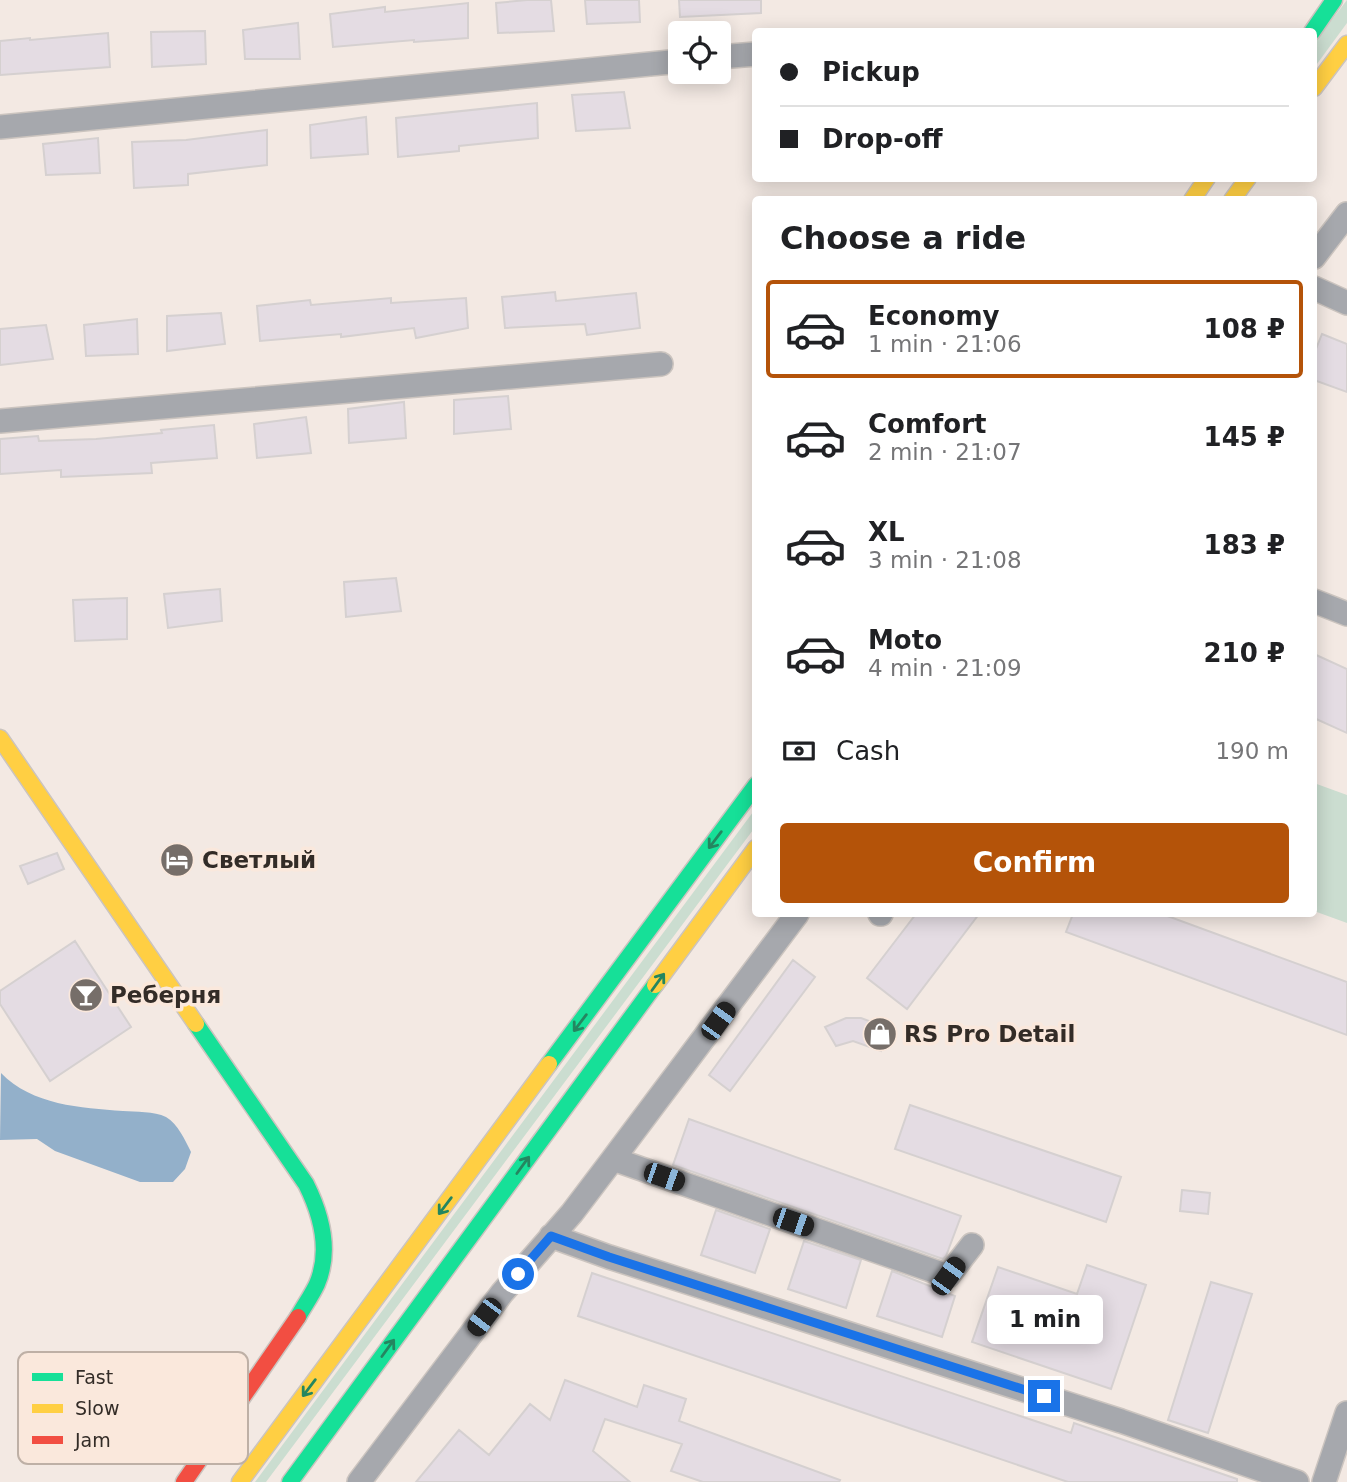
<!DOCTYPE html>
<meta charset="utf-8">
<style>
:root{--surface:#fff;--page:#f2f2f2;--text:#202124;--muted:#757577;--line:#e0e0e0;--accent:#b45309}
body{margin:0;font-family:"DejaVu Sans",sans-serif;background:var(--page);color:var(--text);height:100vh;display:flex;flex-direction:column;font-size:26px;white-space:nowrap}
*{box-sizing:border-box;margin:0}
p{font-size:23px;color:var(--muted)}
.icon{flex:none;width:38px;height:38px;fill:none;stroke:currentColor;stroke-width:2;stroke-linecap:round;stroke-linejoin:round}
.map{position:relative;flex:1;overflow:hidden}
.side{position:absolute;left:752px;top:196px;width:565px;height:721px;display:flex;flex-direction:column;background:var(--surface);border-radius:7px;box-shadow:0 4px 18px #0003}
.side>*{flex:none}
.banner{position:absolute;left:752px;top:28px;width:565px;height:154px;border-radius:7px;box-shadow:0 4px 18px #0003;display:grid;align-content:center;height:154px;padding:0 28px;background:var(--surface)}
.tools{position:absolute;left:668px;top:21px;display:grid;gap:14px}
.tools a{display:grid;place-items:center;width:63px;height:63px;border-radius:7px;background:var(--surface);box-shadow:0 4px 18px #0003;font-size:35px}
.end{position:absolute;width:32px;height:32px;margin:-16px;border:9px solid #1a73e8;background:#fff;box-shadow:0 0 0 4px #fff}
.from{border-radius:50%}
.bubble{position:absolute;height:49px;border-radius:7px;background:var(--surface);box-shadow:0 4px 18px #0003;font-size:23px;font-weight:700;line-height:49px;text-align:center}
.car{position:absolute;width:21px;height:42px;margin:-21px -10px;border-radius:9px;box-shadow:0 0 5px 2px #0007;background:linear-gradient(#222 24%,#8ab4d8 0 40%,#222 0 76%,#8ab4d8 0 86%,#222 0)}
.banner b{display:flex;align-items:center;gap:24px;height:66px;font-size:26px}
.banner b+b{border-top:2px solid var(--line)}
.banner i{width:18px;height:18px;background:var(--text)}
ul{padding:0;list-style:none}
li{display:flex;align-items:center;gap:21px;height:98px;margin:0 14px 10px;padding:0 14px;border:4px solid transparent;border-radius:7px}
li div{flex:1}
li b{display:block;font-size:26px}
li em{font-style:normal;font-weight:700}
li.selected{border-color:var(--accent)}
li>.icon{width:63px;height:63px;stroke-width:1.5}
h2{padding:0 28px;font-size:32px;line-height:84px}
.pay{display:flex;align-items:center;gap:18px;height:77px;padding:0 28px;font-size:26px}
.pay p{margin-inline-start:auto}
.cta{display:flex;gap:14px;margin-top:auto;padding:14px 28px}
.cta a{flex:1;height:80px;border-radius:7px;background:var(--accent);color:#fff;font-size:28px;font-weight:700;line-height:80px;text-align:center}
.map>svg:first-child{display:block}
.green{fill:#cbddd0}
.water{fill:#93b0ca}
.building{fill:#e4dce3;stroke:#d5d0d0;stroke-width:2}
.lines{fill:none;stroke-linecap:round;stroke-linejoin:round}
.street-casing{stroke:#cbc4bf;stroke-width:26}
.fast-casing{stroke:#cbc4bf;stroke-width:19}
.slow-casing{stroke:#cbc4bf;stroke-width:19}
.jam-casing{stroke:#cbc4bf;stroke-width:19}
.street{stroke:#a6a8ad;stroke-width:23}
.fast{stroke:#16e098;stroke-width:16}
.slow{stroke:#ffcf43;stroke-width:16}
.jam{stroke:#f24e42;stroke-width:16}
.oneway{stroke:#248660}
.route{stroke:#1a73e8;stroke-width:9}
.labels{text-anchor:middle;dominant-baseline:central;stroke-width:7;stroke-linejoin:round;paint-order:stroke}
.poi-label{font-size:23px;font-weight:bold;fill:#332c27;stroke:#fae8dc;text-anchor:start}
.key{fill:#fae8dc;stroke:#beb0a6;stroke-width:2}
.key-label{font-size:19px;fill:#332c27}
</style>
<div class="map">
<svg width="1347" height="1482" viewBox="0 0 1347 1482">
<rect width="100%" height="100%" fill="#f3e9e3"/>
<!-- green -->
<path class="green" d="M 1347,0 L 1347,23 L 1314,68 L 1314,43 Z
M 1314,783 L 1347,795 L 1347,923 L 1314,911 Z
M 756,808 L 756,826 L 266,1482 L 255,1482 Z"/>
<!-- water -->
<path class="water" d="M 1,1073 C 32,1105 81,1108 123,1111 C 136,1112 154,1111 166,1117 C 178,1124 185,1140 191,1152 L 185,1169 L 173,1182 L 140,1182 L 55,1151 L 37,1139 L 0,1140 Z"/>
<!-- building -->
<path class="building" d="M 527,0 L 551,0 L 554,31 L 498,33 L 496,3 Z
M 585,0 L 639,0 L 640,22 L 587,24 Z
M 679,0 L 761,0 L 761,13 L 680,17 Z
M 468,3 L 468,38 L 414,42 L 414,40 L 333,47 L 330,14 L 385,7 L 385,12 Z
M 298,23 L 300,59 L 245,59 L 243,30 Z
M 205,31 L 206,64 L 152,67 L 151,32 Z
M 108,33 L 110,67 L 0,75 L 0,41 L 30,38 L 30,40 Z
M 624,92 L 630,128 L 576,131 L 572,95 Z
M 537,103 L 538,138 L 459,146 L 459,151 L 398,157 L 396,118 Z
M 366,117 L 368,154 L 311,158 L 310,125 Z
M 267,130 L 267,165 L 188,174 L 188,185 L 134,188 L 132,142 L 186,140 Z
M 98,138 L 100,173 L 46,175 L 43,144 Z
M 555,292 L 556,301 L 636,293 L 640,328 L 587,335 L 585,324 L 505,328 L 502,297 Z
M 391,298 L 391,303 L 466,298 L 468,328 L 416,338 L 414,328 L 341,337 L 341,334 L 260,341 L 257,306 L 310,300 L 311,305 Z
M 221,313 L 225,344 L 167,351 L 167,316 Z
M 137,319 L 138,354 L 86,356 L 84,325 Z
M 46,325 L 53,359 L 0,365 L 0,329 Z
M 1322,334 L 1347,344 L 1347,392 L 1314,380 L 1314,354 Z
M 508,396 L 511,429 L 454,434 L 454,400 Z
M 404,402 L 406,438 L 349,443 L 348,409 Z
M 306,417 L 311,453 L 257,458 L 254,424 Z
M 214,425 L 217,458 L 151,463 L 152,473 L 61,477 L 61,470 L 0,474 L 0,439 L 38,436 L 39,441 L 96,439 L 162,433 L 161,430 Z
M 396,578 L 401,611 L 346,617 L 344,582 Z
M 220,589 L 222,621 L 168,628 L 164,594 Z
M 127,598 L 127,639 L 75,641 L 73,600 Z
M 1314,654 L 1347,669 L 1347,733 L 1314,718 Z
M 57,853 L 64,869 L 28,884 L 20,866 Z
M 916,914 L 979,914 L 907,1009 L 867,978 Z
M 1073,914 L 1162,914 L 1347,982 L 1347,1035 L 1066,932 Z
M 75,941 L 131,1027 L 50,1081 L 0,1004 L 0,991 Z
M 793,960 L 815,977 L 730,1091 L 709,1075 Z
M 846,1018 L 861,1018 L 888,1028 L 881,1051 L 853,1041 L 836,1046 L 825,1027 Z
M 910,1105 L 1121,1177 L 1106,1222 L 895,1149 Z
M 689,1119 L 961,1216 L 946,1256 L 943,1259 L 673,1165 Z
M 1182,1190 L 1210,1193 L 1208,1214 L 1180,1211 Z
M 716,1210 L 770,1229 L 755,1273 L 701,1255 Z
M 804,1241 L 861,1260 L 846,1308 L 788,1289 Z
M 1087,1265 L 1146,1285 L 1111,1389 L 972,1342 L 998,1267 L 1077,1294 Z
M 892,1271 L 955,1296 L 942,1337 L 877,1316 Z
M 592,1273 L 1071,1433 L 1074,1423 L 1237,1479 L 1237,1482 L 1068,1482 L 578,1316 Z
M 1211,1282 L 1252,1294 L 1208,1433 L 1168,1420 Z
M 565,1380 L 637,1407 L 644,1385 L 686,1399 L 679,1421 L 840,1480 L 839,1482 L 703,1482 L 671,1471 L 682,1444 L 605,1419 L 593,1451 L 630,1482 L 416,1482 L 459,1430 L 489,1455 L 530,1404 L 550,1420 Z"/>
<g class="lines">
<!-- street casing -->
<g class="street-casing">
<path id="street" d="M 719,57 L 756,54
M 0,127 L 681,61
M 1314,257 L 1347,214
M 1314,288 L 1347,303
M 0,421 L 661,364
M 1314,601 L 1347,614
M 880,914 L 881,914
M 613,1159 L 797,914
M 551,1236 L 609,1257 L 1121,1421 L 1297,1482
M 359,1482 L 502,1293 L 572,1213 L 613,1159 L 948,1276 L 972,1245
M 1324,1482 L 1347,1413"/>
</g>
<!-- fast casing -->
<g class="fast-casing">
<path id="fast" d="M 1312,32 L 1334,0
M 196,1024 L 306,1184 C 321,1214 331,1251 317,1284 C 312,1295 304,1306 298,1317
M 549,1064 L 756,785
M 290,1482 L 655,985"/>
</g>
<!-- slow casing -->
<g class="slow-casing">
<path id="slow" d="M 1314,88 L 1347,44
M 1192,200 L 1207,178
M 1232,200 L 1248,178
M 0,738 L 196,1024
M 655,985 L 756,848
M 240,1482 L 549,1064"/>
</g>
<!-- jam casing -->
<g class="jam-casing">
<path id="jam" d="M 184,1482 L 298,1317"/>
</g>
<!-- street -->
<use href="#street" class="street"/>
<!-- fast -->
<use href="#fast" class="fast"/>
<!-- slow -->
<use href="#slow" class="slow"/>
<!-- jam -->
<use href="#jam" class="jam"/>
</g>
<!-- one-way arrows -->
<defs><path id="oneway-shaft" d="M-6 0H5M1.5-3L5.5 0L1.5 3" fill="none" stroke-width="1.6" stroke-linecap="round" stroke-linejoin="round" transform="scale(1.75)"/></defs>
<g class="oneway">
<use href="#oneway-shaft" transform="translate(715 840) rotate(127)"/>
<use href="#oneway-shaft" transform="translate(658 982) rotate(-54)"/>
<use href="#oneway-shaft" transform="translate(580 1023) rotate(127)"/>
<use href="#oneway-shaft" transform="translate(523 1165) rotate(-54)"/>
<use href="#oneway-shaft" transform="translate(445 1206) rotate(127)"/>
<use href="#oneway-shaft" transform="translate(388 1348) rotate(-54)"/>
<use href="#oneway-shaft" transform="translate(309 1388) rotate(127)"/>
</g>
<g class="lines">
<!-- route -->
<path class="route" d="M 518,1274 L 551,1236 L 609,1257 L 1044,1396"/>
</g>
<!-- icons -->
<defs>
<g id="hotel-disc" transform="scale(1.75)"><circle r="9.5" fill="#766e69" stroke="#fae8dc"/><path d="M-6-4.5h1.5V1H6V5H4.5V3h-9V5H-6ZM-4 0a1.8 1.8 0 1 1 3.6 0ZM.5 0V-2.5h3Q6-2.5 6 0Z" fill="#fff"/></g>
<g id="bar-disc" transform="scale(1.75)"><circle r="9.5" fill="#766e69" stroke="#fae8dc"/><path d="M-6-5H6L.8 .8V4.5H3.5V6h-7V4.5H-.8V.8Z" fill="#fff"/></g>
<g id="shop-disc" transform="scale(1.75)"><circle r="9.5" fill="#766e69" stroke="#fae8dc"/><path d="M-5-2.5h2.3a2.7 3.5 0 0 1 5.4 0H5L5.5 6h-11ZM-1.5-2.5h3a1.5 2.3 0 0 0-3 0Z" fill="#fff"/></g>
</defs>
<g fill-rule="evenodd">
<use href="#hotel-disc" x="177" y="860"/>
<use href="#bar-disc" x="86" y="995"/>
<use href="#shop-disc" x="880" y="1034"/>
</g>
<g class="labels">
<!-- poi labels -->
<g class="poi-label">
<text x="202" y="860">Светлый</text>
<text x="110" y="995">Реберня</text>
<text x="904" y="1034">RS Pro Detail</text>
</g>
</g>
<!-- legend -->
<rect x="18" y="1352" width="230" height="112" rx="10" class="key"/>
<rect x="32" y="1373" width="31" height="8" fill="#16e098"/>
<rect x="32" y="1404" width="31" height="9" fill="#ffcf43"/>
<rect x="32" y="1436" width="31" height="8" fill="#f24e42"/>
<g class="key-label">
<text x="75" y="1384">Fast</text>
<text x="75" y="1415">Slow</text>
<text x="75" y="1447">Jam</text>
</g>
</svg>
<div class="tools">
<a><svg class="icon" aria-label="locate" viewBox="0 0 24 24"><circle cx="12" cy="12" r="6"/><path d="M12 2v4M12 18v4M2 12h4M18 12h4"/></svg></a>
</div>
<i class="end from" style="left:518px;top:1274px"></i>
<i class="end" style="left:1044px;top:1396px"></i>
<div class="bubble" style="left:987px;top:1295px;width:116px">1 min</div>
<i class="car" style="left:718px;top:1021px;rotate:36deg"></i>
<i class="car" style="left:664px;top:1177px;rotate:109deg"></i>
<i class="car" style="left:793px;top:1222px;rotate:109deg"></i>
<i class="car" style="left:948px;top:1276px;rotate:36deg"></i>
<i class="car" style="left:484px;top:1317px;rotate:217deg"></i>
<div class="banner">
<b><i class="from"></i>Pickup</b>
<b><i></i>Drop-off</b>
</div>
<section class="side">
<h2>Choose a ride</h2>
<ul>
<li class="selected"><svg class="icon" aria-label="car" viewBox="0 0 24 24"><path d="M5 17H2v-5l4-1 3-4h7l3 4 3 1v5h-3M9 17h6M6 11h13"/><circle cx="7" cy="17" r="2"/><circle cx="17" cy="17" r="2"/></svg><div><b>Economy</b><p>1 min · 21:06</p></div><em>108 ₽</em></li>
<li><svg class="icon" aria-label="car" viewBox="0 0 24 24"><path d="M5 17H2v-5l4-1 3-4h7l3 4 3 1v5h-3M9 17h6M6 11h13"/><circle cx="7" cy="17" r="2"/><circle cx="17" cy="17" r="2"/></svg><div><b>Comfort</b><p>2 min · 21:07</p></div><em>145 ₽</em></li>
<li><svg class="icon" aria-label="car" viewBox="0 0 24 24"><path d="M5 17H2v-5l4-1 3-4h7l3 4 3 1v5h-3M9 17h6M6 11h13"/><circle cx="7" cy="17" r="2"/><circle cx="17" cy="17" r="2"/></svg><div><b>XL</b><p>3 min · 21:08</p></div><em>183 ₽</em></li>
<li><svg class="icon" aria-label="car" viewBox="0 0 24 24"><path d="M5 17H2v-5l4-1 3-4h7l3 4 3 1v5h-3M9 17h6M6 11h13"/><circle cx="7" cy="17" r="2"/><circle cx="17" cy="17" r="2"/></svg><div><b>Moto</b><p>4 min · 21:09</p></div><em>210 ₽</em></li>
</ul>
<div class="pay"><svg class="icon" aria-label="cash" viewBox="0 0 24 24"><path d="M3 7h18v10H3z"/><circle cx="12" cy="12" r="2"/></svg>Cash<p>190 m</p></div>
<div class="cta"><a>Confirm</a></div>
</section>
</div>
